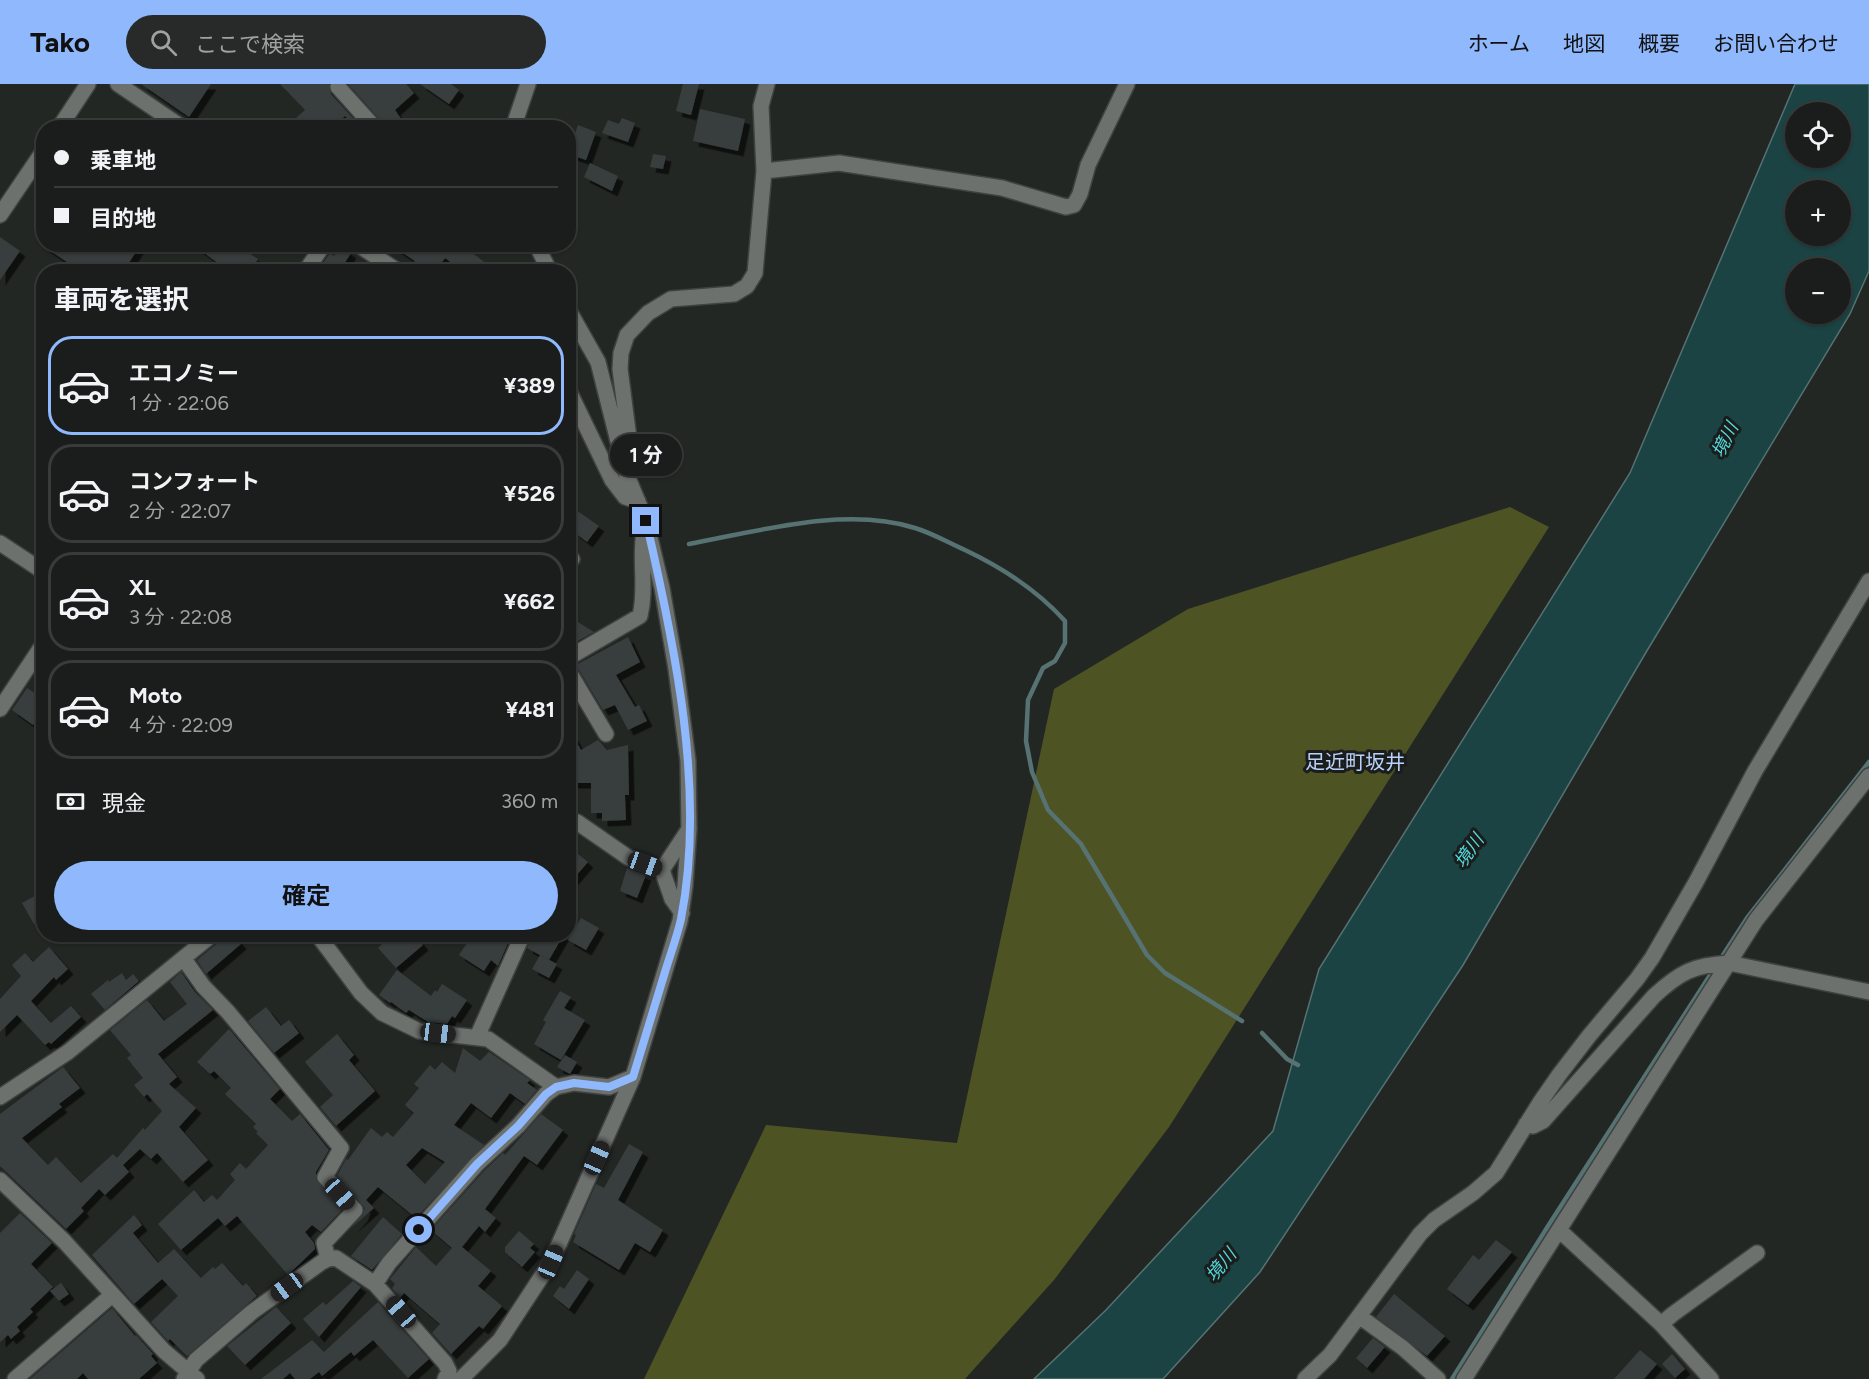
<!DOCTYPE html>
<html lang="ja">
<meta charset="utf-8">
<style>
:root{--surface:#1a1d1b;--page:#272a28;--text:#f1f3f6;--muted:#9fa2a3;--line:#383b3a;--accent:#8fb8fd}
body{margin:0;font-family:Figtree,"Noto Sans JP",sans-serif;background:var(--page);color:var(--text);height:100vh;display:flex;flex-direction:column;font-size:22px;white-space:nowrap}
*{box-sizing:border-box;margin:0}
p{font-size:20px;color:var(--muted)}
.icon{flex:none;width:33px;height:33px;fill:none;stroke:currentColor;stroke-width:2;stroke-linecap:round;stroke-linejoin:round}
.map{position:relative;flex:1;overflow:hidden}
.drawer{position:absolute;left:36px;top:180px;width:540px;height:678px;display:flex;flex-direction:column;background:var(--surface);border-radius:24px;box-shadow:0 2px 4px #0004,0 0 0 2px var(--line)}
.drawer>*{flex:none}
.banner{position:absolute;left:36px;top:36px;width:540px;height:132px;border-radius:24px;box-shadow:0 2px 4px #0004,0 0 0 2px var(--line);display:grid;align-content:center;height:132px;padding:0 18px;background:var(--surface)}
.buttons{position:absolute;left:1785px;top:18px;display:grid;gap:12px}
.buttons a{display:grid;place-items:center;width:66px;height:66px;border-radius:50%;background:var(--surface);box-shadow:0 2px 4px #0004,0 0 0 2px var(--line);font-size:30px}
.end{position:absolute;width:27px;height:27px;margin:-14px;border:8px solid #8fb8fd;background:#111;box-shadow:0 0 0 3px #111}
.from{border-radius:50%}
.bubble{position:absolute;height:42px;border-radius:21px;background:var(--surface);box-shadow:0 2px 4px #0004,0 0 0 2px var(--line);font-size:20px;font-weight:700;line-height:42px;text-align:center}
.car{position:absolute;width:18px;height:36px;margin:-18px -9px;border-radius:8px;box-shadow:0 0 4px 2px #0007;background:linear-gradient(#222 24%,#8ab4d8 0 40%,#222 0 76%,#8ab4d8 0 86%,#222 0)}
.banner b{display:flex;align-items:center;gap:21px;height:57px;font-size:22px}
.banner b+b{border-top:2px solid var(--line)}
.banner i{width:15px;height:15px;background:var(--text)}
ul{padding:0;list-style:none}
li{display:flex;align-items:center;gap:18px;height:99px;margin:0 12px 9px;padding:0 6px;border:3px solid var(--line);border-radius:24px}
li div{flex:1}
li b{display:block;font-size:22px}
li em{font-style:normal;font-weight:700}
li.current{border-color:var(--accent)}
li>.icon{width:54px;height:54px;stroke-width:1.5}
h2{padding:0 18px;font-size:27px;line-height:72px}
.pay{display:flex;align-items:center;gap:15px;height:66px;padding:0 18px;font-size:22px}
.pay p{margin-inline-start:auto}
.action{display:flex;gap:12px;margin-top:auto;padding:12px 18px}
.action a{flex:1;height:69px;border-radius:36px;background:var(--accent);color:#111;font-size:24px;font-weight:700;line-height:69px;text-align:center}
header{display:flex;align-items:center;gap:36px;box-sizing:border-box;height:84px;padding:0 30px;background:var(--accent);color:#111}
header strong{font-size:28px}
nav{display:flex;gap:33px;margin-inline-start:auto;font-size:21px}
.search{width:420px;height:54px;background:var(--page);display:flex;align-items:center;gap:15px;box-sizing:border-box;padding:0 21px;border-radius:33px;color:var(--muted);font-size:22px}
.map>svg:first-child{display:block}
.green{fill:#4e5324}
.water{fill:#1b4344;stroke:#567272;stroke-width:1.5;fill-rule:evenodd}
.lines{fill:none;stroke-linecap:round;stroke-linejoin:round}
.stream{stroke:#567272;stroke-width:4.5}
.building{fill:#393e3c;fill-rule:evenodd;filter:url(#shadow)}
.minor-casing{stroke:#3e4240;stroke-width:18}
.minor{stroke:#6d716e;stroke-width:15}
.route{stroke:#8fb8fd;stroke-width:8}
.labels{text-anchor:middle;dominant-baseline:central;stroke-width:6;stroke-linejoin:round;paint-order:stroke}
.water-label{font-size:18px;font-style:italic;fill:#53d9dc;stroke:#1a1d1b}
.quarter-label{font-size:20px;fill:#bad2f9;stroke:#1a1d1b}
</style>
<header>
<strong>Tako</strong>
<div class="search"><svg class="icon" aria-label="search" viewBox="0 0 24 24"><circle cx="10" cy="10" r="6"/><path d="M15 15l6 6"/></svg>ここで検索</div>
<nav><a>ホーム</a><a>地図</a><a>概要</a><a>お問い合わせ</a></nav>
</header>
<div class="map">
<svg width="1869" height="1295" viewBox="0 0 1869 1295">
<defs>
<filter id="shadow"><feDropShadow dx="5.5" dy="5.5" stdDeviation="0" flood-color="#0009"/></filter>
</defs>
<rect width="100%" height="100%" fill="#232724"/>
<!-- green -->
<path class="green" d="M 1510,423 L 1549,443 L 1169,1043 L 1054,1196 L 965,1295 L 644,1295 L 766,1041 L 957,1059 L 1054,605 L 1188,525 Z"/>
<!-- water -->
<path class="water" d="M 1795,0 L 1869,0 L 1869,187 L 1850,230 L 1645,570 L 1463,881 L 1260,1188 L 1163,1295 L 1034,1295 L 1106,1226 L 1273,1047 L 1319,885 L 1630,389 ZM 1796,28 L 1840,28 L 1840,74 L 1796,74 ZM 1796,106 L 1840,106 L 1840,152 L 1796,152 ZM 1796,184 L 1840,184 L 1840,230 L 1796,230 Z"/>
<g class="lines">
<!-- stream -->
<path class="stream" d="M 689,460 C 759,447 845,422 915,444 C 932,449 949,459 965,466 C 1003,484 1037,506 1065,537 L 1065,559 L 1055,577 L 1043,584 L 1028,616 L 1026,657 L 1032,688 L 1048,726 L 1081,760 L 1147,871 L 1165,889 L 1242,937
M 1723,871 L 1747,834 L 1869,678
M 1262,949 L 1287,975 L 1298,981
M 1452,1295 L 1550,1139 L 1712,888"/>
</g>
<!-- building -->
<path class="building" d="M 141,0 L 211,0 L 189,33 Z
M 280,0 L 329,0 L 331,10 L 361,43 L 355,44 L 345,32 L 339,37 L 337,34 L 326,44 L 304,44 L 296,34 L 305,26 Z
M 348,0 L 406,0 L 414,9 L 395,26 L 404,39 L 397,44 L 393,44 L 386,34 L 382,38 Z
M 420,0 L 451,0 L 459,6 L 449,20 Z
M 683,0 L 699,0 L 691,31 L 676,27 Z
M 700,25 L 745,35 L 738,67 L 693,57 Z
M 622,34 L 635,39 L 628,58 L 602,49 L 608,36 L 619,40 Z
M 578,41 L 596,48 L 586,76 L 568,70 Z
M 653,70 L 666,72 L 663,85 L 650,83 Z
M 590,79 L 618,92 L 612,107 L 584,93 Z
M 0,153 L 20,167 L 0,196 Z
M 40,160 L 141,160 L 123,188 L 82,188 Z
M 192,160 L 229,160 L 236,165 L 238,162 L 258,175 L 250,188 L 230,188 Z
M 389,160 L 461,160 L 497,188 L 464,188 L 445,174 L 435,188 L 425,188 L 413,179 L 415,177 Z
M 341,162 L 351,169 L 339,188 L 317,188 L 330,169 L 334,172 Z
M 576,426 L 599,442 L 587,458 L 574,448 L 577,444 L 568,438 Z
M 568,532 L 594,548 L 571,561 L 568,560 Z
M 628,553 L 640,578 L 616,591 L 635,623 L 639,621 L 647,637 L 628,646 L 615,621 L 603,626 L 576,581 Z
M 27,604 L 44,615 L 44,626 L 33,641 L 12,626 Z
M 568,643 L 581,666 L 598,656 L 607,666 L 628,661 L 629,711 L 625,711 L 626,736 L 602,737 L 602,729 L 591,729 L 591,699 L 568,699 Z
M 568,762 L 588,778 L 568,801 Z
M 627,784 L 646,791 L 637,814 L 620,807 Z
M 44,807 L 44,834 L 34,840 L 22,819 Z
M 581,834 L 599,844 L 586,866 L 568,856 Z
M 223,850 L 233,850 L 241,860 L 206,890 L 197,876 L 219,858 Z
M 393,850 L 414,850 L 423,861 L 396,884 L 378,864 Z
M 473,850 L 512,850 L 498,882 L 491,876 L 484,887 L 459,871 Z
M 533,850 L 564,850 L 549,876 L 527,864 Z
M 49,863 L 68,885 L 56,896 L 54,893 L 31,917 L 51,939 L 71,922 L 81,933 L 51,960 L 49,958 L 45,961 L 17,931 L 0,948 L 0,915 L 21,892 L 12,881 L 25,869 L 33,878 Z
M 540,871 L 557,880 L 549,894 L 532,885 Z
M 397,886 L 431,912 L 435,906 L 437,908 L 442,900 L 467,916 L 455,934 L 452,932 L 447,940 L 428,938 L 409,926 L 406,929 L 391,918 L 390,919 L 379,911 Z
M 181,888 L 195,908 L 213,926 L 158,970 L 177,993 L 169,1000 L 196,1024 L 179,1043 L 208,1076 L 183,1098 L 157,1069 L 151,1075 L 140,1065 L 123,1081 L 129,1088 L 105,1111 L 99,1105 L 81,1124 L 84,1127 L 66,1145 L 0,1082 L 0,1030 L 63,983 L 80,1004 L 59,1020 L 62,1023 L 22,1054 L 48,1081 L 56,1073 L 81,1099 L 113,1070 L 117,1074 L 143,1044 L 145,1046 L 162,1027 L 147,1010 L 144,1013 L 134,1001 L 143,994 L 127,974 L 131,971 L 110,946 L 147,916 L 164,937 L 187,920 L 170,898 Z
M 122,889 L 126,896 L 133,890 L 139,897 L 105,926 L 91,910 L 108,896 L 109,898 Z
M 560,907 L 571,913 L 564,924 L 585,936 L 561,976 L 534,960 L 546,938 L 543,936 Z
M 266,923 L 281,942 L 289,936 L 299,949 L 274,969 L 248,937 Z
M 229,945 L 280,1005 L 270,1015 L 292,1037 L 300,1030 L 329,1066 L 316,1088 L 316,1095 L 342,1126 L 321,1148 L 312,1141 L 305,1148 L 314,1159 L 315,1165 L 288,1191 L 237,1132 L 225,1142 L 218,1134 L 181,1166 L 158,1140 L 194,1106 L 204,1118 L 212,1111 L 217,1116 L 235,1096 L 230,1090 L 240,1079 L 246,1085 L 268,1061 L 256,1049 L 258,1048 L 253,1043 L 256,1040 L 225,1010 L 231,1004 L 214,987 L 210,990 L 197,978 Z
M 337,950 L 354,971 L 349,976 L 375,1007 L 336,1042 L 320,1023 L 333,1011 L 305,978 Z
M 463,964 L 480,977 L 489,968 L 530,996 L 527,999 L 537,1006 L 525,1020 L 510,1009 L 491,1034 L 471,1019 L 454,1041 L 484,1061 L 416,1134 L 378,1103 L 366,1116 L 374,1124 L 351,1144 L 362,1132 L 365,1124 L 337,1092 L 346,1075 L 348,1076 L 371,1044 L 382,1053 L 387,1048 L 393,1053 L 414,1029 L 405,1021 L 419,1004 L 414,1000 L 430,981 L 435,986 L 442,978 L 455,989 ZM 422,1064 L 445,1078 L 425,1100 L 406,1081 Z
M 565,971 L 577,978 L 570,990 L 557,983 Z
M 541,1030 L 563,1046 L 537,1081 L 524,1072 L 485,1125 L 496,1134 L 485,1148 L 479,1142 L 462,1163 L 491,1187 L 478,1202 L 502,1222 L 483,1245 L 479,1242 L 451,1270 L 432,1249 L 440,1240 L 404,1209 L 400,1214 L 392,1204 L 395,1200 L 390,1195 L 416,1163 L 436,1182 L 452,1164 L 431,1146 L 484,1087 L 503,1069 L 505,1071 Z
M 629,1060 L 643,1068 L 618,1116 L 663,1146 L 650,1168 L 635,1159 L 619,1186 L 573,1158 L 576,1151 L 574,1150 L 596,1100 L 604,1104 Z
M 20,1129 L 52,1159 L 31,1180 L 53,1203 L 30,1225 L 33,1228 L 17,1243 L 20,1247 L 11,1255 L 8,1251 L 0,1258 L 0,1149 Z
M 134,1131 L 142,1141 L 133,1149 L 158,1179 L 174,1165 L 201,1194 L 213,1183 L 215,1185 L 222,1179 L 243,1202 L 246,1199 L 257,1212 L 187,1272 L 170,1255 L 168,1257 L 151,1238 L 178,1212 L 162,1195 L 134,1220 L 92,1171 Z
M 383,1133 L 402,1150 L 372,1186 L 351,1172 Z
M 519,1147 L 534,1160 L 530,1164 L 535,1168 L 522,1183 L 505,1168 L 505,1163 Z
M 1496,1156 L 1512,1168 L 1468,1221 L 1447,1205 L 1473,1171 L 1479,1176 Z
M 577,1186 L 589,1195 L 569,1225 L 553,1212 L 560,1202 L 564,1205 Z
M 353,1197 L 361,1203 L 319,1253 L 303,1235 L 323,1218 L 326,1221 Z
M 61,1199 L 69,1210 L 59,1217 L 50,1207 Z
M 1394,1210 L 1445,1252 L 1427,1272 L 1376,1233 Z
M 378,1218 L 429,1275 L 408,1294 L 373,1256 L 354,1272 L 351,1268 L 322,1292 L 319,1288 L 310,1295 L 295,1295 L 290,1289 L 283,1295 L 261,1295 L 312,1256 L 324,1268 Z
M 276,1223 L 291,1239 L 245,1281 L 227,1262 Z
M 112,1224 L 135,1252 L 136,1251 L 153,1270 L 151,1272 L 157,1279 L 139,1295 L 88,1295 L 83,1289 L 77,1295 L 30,1295 Z
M 1373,1254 L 1385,1263 L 1367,1284 L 1356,1274 Z
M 1640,1266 L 1657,1280 L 1644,1295 L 1614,1295 Z
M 1672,1270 L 1685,1285 L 1675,1294 L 1662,1280 Z"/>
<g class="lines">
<!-- minor casing -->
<g class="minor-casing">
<path id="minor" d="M 118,0 L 183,44
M 338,3 L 375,44
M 59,44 L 88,0
M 513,44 L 528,0
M 764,87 L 839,79 L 1002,104 L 1066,123 L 1074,121 L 1080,110 L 1088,81 L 1127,0
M 0,131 L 44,66
M 357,160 L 399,188
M 536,160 L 550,188
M 305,188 L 324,160
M 568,305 L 612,396 L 625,413 L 638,417
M 628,383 L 631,370 L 620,285 L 621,269 L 627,251 L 648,229 L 671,215 L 734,210 L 747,202 L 755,189 L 764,87 L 761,22 L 767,0
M 0,459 L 44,488
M 568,472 L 572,475
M 568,574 L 640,532 C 647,504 639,476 644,448
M 568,586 L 606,650
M 0,625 L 44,559
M 568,748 L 577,738 L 629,774 L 662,786 L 689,745
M 662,786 L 672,815 L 682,829
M 317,850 L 361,909 L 382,929 L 419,947 L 488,955 L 556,1003
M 184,875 L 203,902 L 228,928 L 341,1064 L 325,1093 L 355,1126 L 324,1159 L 328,1175
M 477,953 L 523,850
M 0,1013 L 68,968 L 213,850
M 1526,1040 L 1533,1042 L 1543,1037 L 1654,912 C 1680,888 1694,881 1729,879 L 1869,908
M 0,1096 L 64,1157 L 164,1267 L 197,1295
M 1559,1146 L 1661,1240 L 1711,1295
M 375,1200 L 389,1179 L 477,1080 L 518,1042 L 546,1010 L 556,1003 L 574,999 L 609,1003 L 633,993
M 1359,1232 L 1403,1264 L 1438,1295
M 1661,1240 L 1673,1230 L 1757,1169
M 15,1295 L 112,1211
M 184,1295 L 196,1276 L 252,1228 L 322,1178 L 328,1175 L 336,1174 L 375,1200 L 445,1279 L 449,1287 L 445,1295
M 461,1295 L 500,1256 L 551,1178 L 633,993 L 680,837 L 685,802 L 689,745 L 688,677 L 676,585 L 662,504 L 646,437 L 626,389 L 598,278 L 568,225
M 1305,1295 L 1330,1271 L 1420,1150 L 1434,1136 L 1473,1109 L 1496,1089 L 1541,1017 L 1559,991 L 1589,952 L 1637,895 L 1652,874 L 1696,798 L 1755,687 L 1869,497
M 1464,1295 L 1756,836 L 1869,692"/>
</g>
<!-- minor -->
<use href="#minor" class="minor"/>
</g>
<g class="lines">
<!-- route -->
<path class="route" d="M 419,1146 L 477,1080 L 518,1042 L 546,1010 L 556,1003 L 574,999 L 609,1003 L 633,993 C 644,958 654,923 665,888 C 670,871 677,853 681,835 C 706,708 675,562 646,437"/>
</g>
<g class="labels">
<!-- water labels -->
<g class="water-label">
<text transform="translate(1725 356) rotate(-63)">境川</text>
<text transform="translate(1469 767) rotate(-55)">境川</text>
<text transform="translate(1221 1181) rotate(-50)">境川</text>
</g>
<!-- quarter labels -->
<g class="quarter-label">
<text x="1355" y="678">足近町坂井</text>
</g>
</g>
</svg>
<div class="buttons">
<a><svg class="icon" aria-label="locate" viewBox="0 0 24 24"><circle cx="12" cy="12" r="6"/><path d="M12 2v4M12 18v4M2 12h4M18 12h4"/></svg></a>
<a>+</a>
<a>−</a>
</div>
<i class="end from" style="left:419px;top:1146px"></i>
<i class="end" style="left:646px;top:437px"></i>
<div class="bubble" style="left:610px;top:350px;width:72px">1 分</div>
<i class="car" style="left:645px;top:780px;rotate:110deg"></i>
<i class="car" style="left:438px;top:949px;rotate:97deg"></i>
<i class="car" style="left:597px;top:1074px;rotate:24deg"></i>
<i class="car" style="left:340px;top:1110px;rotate:138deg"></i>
<i class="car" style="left:551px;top:1178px;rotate:23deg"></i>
<i class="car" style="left:287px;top:1203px;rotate:234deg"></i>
<i class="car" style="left:401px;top:1228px;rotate:319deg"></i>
<div class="banner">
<b><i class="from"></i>乗車地</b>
<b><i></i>目的地</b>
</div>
<section class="drawer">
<h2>車両を選択</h2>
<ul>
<li class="current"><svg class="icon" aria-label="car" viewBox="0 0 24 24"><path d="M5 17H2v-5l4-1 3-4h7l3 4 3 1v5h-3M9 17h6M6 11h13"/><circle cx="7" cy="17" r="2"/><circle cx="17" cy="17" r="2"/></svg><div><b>エコノミー</b><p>1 分 · 22:06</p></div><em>¥389</em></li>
<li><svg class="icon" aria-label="car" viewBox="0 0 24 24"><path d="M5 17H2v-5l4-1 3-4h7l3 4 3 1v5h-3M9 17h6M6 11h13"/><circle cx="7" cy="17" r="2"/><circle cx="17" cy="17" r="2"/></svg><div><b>コンフォート</b><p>2 分 · 22:07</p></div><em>¥526</em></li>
<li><svg class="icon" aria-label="car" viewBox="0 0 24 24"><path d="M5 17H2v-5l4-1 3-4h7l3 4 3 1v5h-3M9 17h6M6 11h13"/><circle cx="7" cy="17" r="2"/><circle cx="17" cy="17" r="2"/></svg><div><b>XL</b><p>3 分 · 22:08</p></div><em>¥662</em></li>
<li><svg class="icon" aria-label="car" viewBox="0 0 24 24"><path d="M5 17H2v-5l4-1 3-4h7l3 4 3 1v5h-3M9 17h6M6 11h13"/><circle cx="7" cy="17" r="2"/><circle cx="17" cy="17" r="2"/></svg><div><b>Moto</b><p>4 分 · 22:09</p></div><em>¥481</em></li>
</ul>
<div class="pay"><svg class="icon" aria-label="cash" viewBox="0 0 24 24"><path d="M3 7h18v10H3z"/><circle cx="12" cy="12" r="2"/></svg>現金<p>360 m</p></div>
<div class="action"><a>確定</a></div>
</section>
</div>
